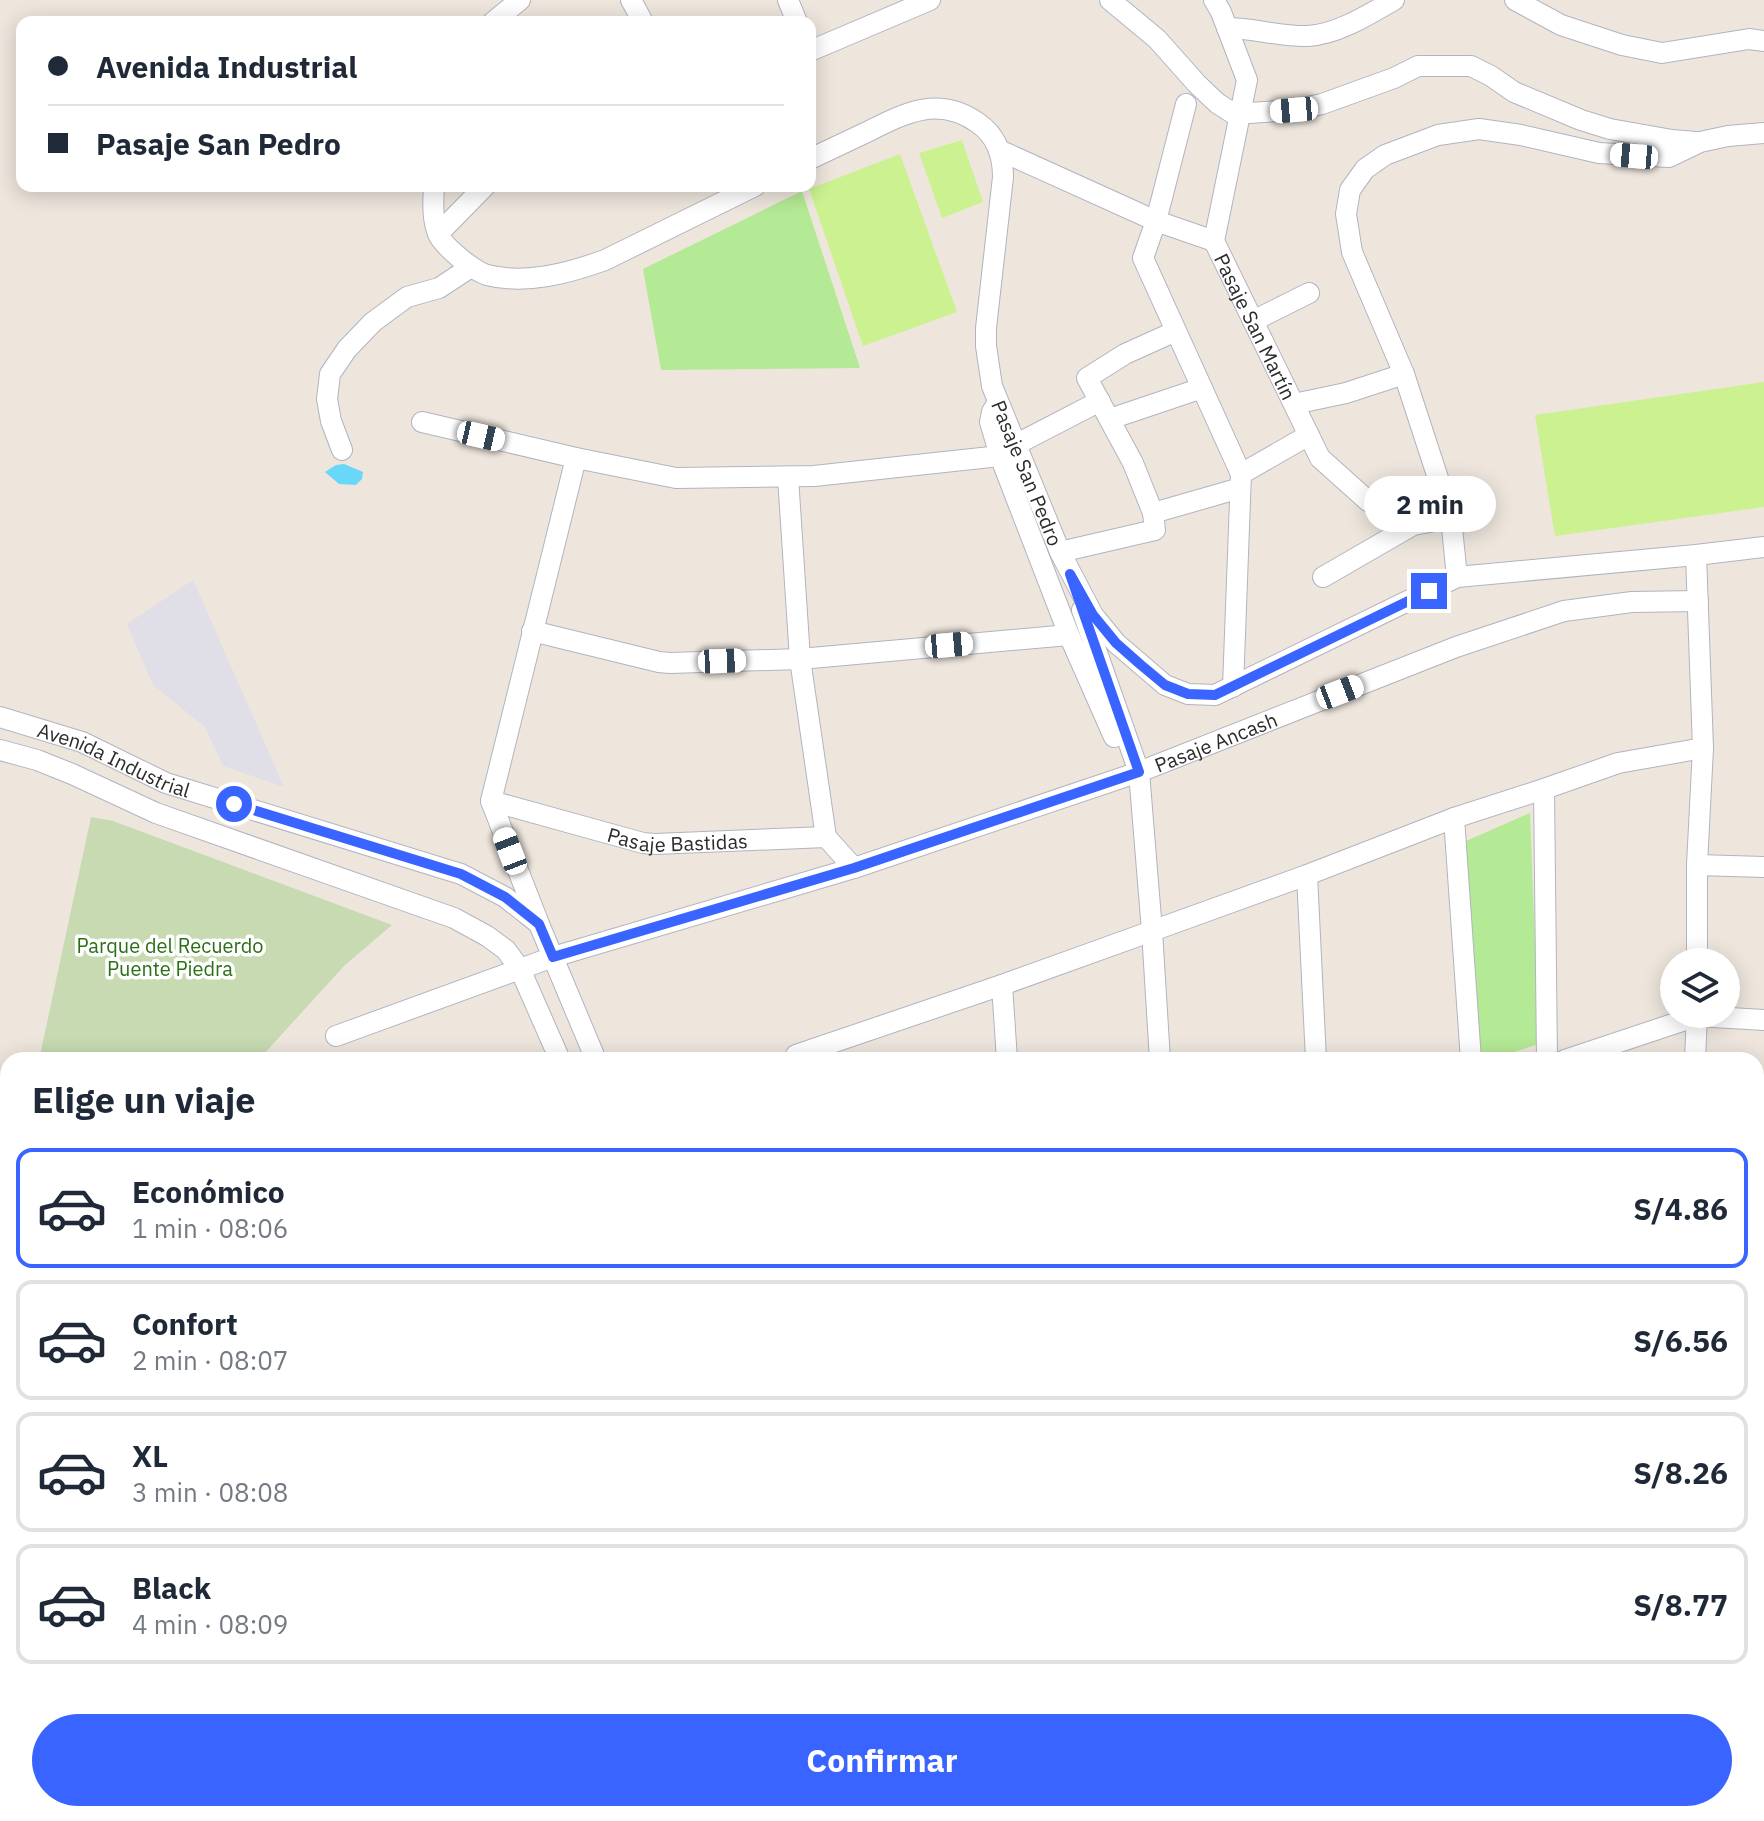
<!DOCTYPE html>
<html lang="es">
<meta charset="utf-8">
<style>
:root{--surface:#fff;--page:#f6f6f7;--text:#1f2937;--muted:#747a83;--line:#e0e1e3;--accent:#3964ff}
body{margin:0;font-family:"IBM Plex Sans",sans-serif;background:var(--page);color:var(--text);height:100vh;display:flex;flex-direction:column;font-size:30px;white-space:nowrap}
*{box-sizing:border-box;margin:0}
p{font-size:26px;color:var(--muted)}
.icon{flex:none;width:44px;height:44px;fill:none;stroke:currentColor;stroke-width:2;stroke-linecap:round;stroke-linejoin:round}
.map{position:relative;flex:1;overflow:hidden}
.details{position:absolute;left:0px;top:1052px;width:1764px;height:770px;display:flex;flex-direction:column;background:var(--surface);border-radius:24px 24px 0 0;box-shadow:0 4px 20px #0003}
.details>*{flex:none}
.hud{position:absolute;left:16px;top:16px;width:800px;height:176px;border-radius:16px;box-shadow:0 4px 20px #0003;display:grid;align-content:center;height:176px;padding:0 32px;background:var(--surface)}
.fabs{position:absolute;left:1660px;top:948px;display:grid;gap:16px}
.fabs a{display:grid;place-items:center;width:80px;height:80px;border-radius:50%;background:var(--surface);box-shadow:0 4px 20px #0003;font-size:40px}
.end{position:absolute;width:36px;height:36px;margin:-18px;border:10px solid #3964ff;background:#fff;box-shadow:0 0 0 4px #fff}
.from{border-radius:50%}
.bubble{position:absolute;height:56px;border-radius:28px;background:var(--surface);box-shadow:0 4px 20px #0003;font-size:26px;font-weight:700;line-height:56px;text-align:center}
.car{position:absolute;width:24px;height:48px;margin:-24px -12px;border-radius:10px;box-shadow:0 0 6px 2px #0007;background:linear-gradient(#fff 24%,#345 0 40%,#fff 0 76%,#345 0 86%,#fff 0)}
.hud b{display:flex;align-items:center;gap:28px;height:76px;font-size:30px}
.hud b+b{border-top:2px solid var(--line)}
.hud i{width:20px;height:20px;background:var(--text)}
ul{padding:0;list-style:none}
li{display:flex;align-items:center;gap:24px;height:120px;margin:0 16px 12px;padding:0 16px;border:4px solid var(--line);border-radius:16px}
li div{flex:1}
li b{display:block;font-size:30px}
li em{font-style:normal;font-weight:700}
li.active{border-color:var(--accent)}
li>.icon{width:72px;height:72px;stroke-width:1.5}
h2{padding:0 32px;font-size:36px;line-height:96px}
.action{display:flex;gap:16px;margin-top:auto;padding:16px 32px}
.action a{flex:1;height:92px;border-radius:48px;background:var(--accent);color:#fff;font-size:32px;font-weight:700;line-height:92px;text-align:center}
.map>svg:first-child{display:block}
.industrial{fill:#e0dee6}
.green{fill:#b4e995}
.cemetery{fill:#c7dab2}
.pitch{fill:#cbf190}
.water{fill:#68d7f8}
.lines{fill:none;stroke-linecap:round;stroke-linejoin:round}
.minor-casing{stroke:#b1b4c0;stroke-width:22}
.minor{stroke:#fff;stroke-width:20}
.route{stroke:#3964ff;stroke-width:10}
.labels{text-anchor:middle;dominant-baseline:central;stroke-width:7;stroke-linejoin:round;paint-order:stroke}
.street-label{font-size:20px;fill:#2b2b2b;stroke:#fff}
.park-label{font-size:20px;fill:#2b6f15;stroke:#fff}
</style>
<div class="map">
<svg width="1764" height="1821" viewBox="0 0 1764 1821">
<rect width="100%" height="100%" fill="#eee6dd"/>
<!-- industrial -->
<path class="industrial" d="M 193,580 L 284,787 L 223,766 L 205,727 L 153,685 L 127,624 Z"/>
<!-- green -->
<path class="green" d="M 802,191 L 860,368 L 661,370 L 643,269 Z
M 1530,813 L 1539,1044 L 1489,1060 L 1481,1060 L 1466,841 Z"/>
<!-- cemetery -->
<path class="cemetery" d="M 91,817 L 113,821 L 392,925 L 345,965 L 263,1055 L 263,1060 L 39,1060 Z
M 8,1205 L 8,1814 L 251,1814 L 250,1821 L 0,1821 L 0,1243 Z"/>
<!-- pitch -->
<path class="pitch" d="M 962,140 L 983,202 L 942,218 L 919,153 Z
M 900,154 L 957,312 L 863,346 L 809,189 Z
M 1764,382 L 1764,507 L 1555,536 L 1535,415 Z"/>
<!-- water -->
<path class="water" d="M 344,464 L 363,472 L 362,479 L 356,485 L 339,484 L 325,472 L 336,465 Z"/>
<g class="lines">
<!-- minor casing -->
<g class="minor-casing">
<g id="minor">
<path d="M 631,0 L 643,22"/>
<path d="M 788,0 L 797,22"/>
<path d="M 1110,0 L 1157,39 L 1197,84 L 1217,103 L 1234,114 L 1294,110 L 1322,104 L 1394,78 L 1418,66 L 1471,66 L 1491,76 L 1514,92 L 1581,120 L 1610,129 L 1672,140 L 1696,142"/>
<path id="s1" d="M 1214,0 L 1221,12 L 1247,80 L 1214,241 L 1320,458 L 1368,501 L 1413,525 L 1451,518"/>
<path d="M 1515,0 L 1561,25 L 1622,45 L 1662,53 L 1749,39 L 1764,41"/>
<path d="M 493,22 L 520,0"/>
<path d="M 1227,28 C 1254,28 1281,37 1308,36 C 1338,34 1368,15 1394,0"/>
<path d="M 810,51 L 930,0"/>
<path d="M 1186,104 L 1156,221 L 1143,258 L 1241,474 L 1233,687"/>
<path d="M 999,150 L 1156,221 L 1214,241"/>
<path id="s2" d="M 810,159 C 829,150 848,141 867,132 C 905,113 938,95 978,123 C 997,136 1003,156 1003,177 L 986,328 L 986,346 L 992,386 L 1060,552 L 1093,615 L 1116,643 L 1165,685 L 1188,694 L 1215,695 L 1457,577 L 1696,555 L 1764,547"/>
<path d="M 434,186 C 433,202 432,221 439,236 C 444,245 453,252 461,259 C 469,265 477,272 487,275 C 526,285 569,273 605,260 L 755,186"/>
<path d="M 438,234 L 485,186"/>
<path d="M 1253,321 L 1309,293"/>
<path d="M 998,402 L 992,412 L 990,422 L 1000,456 L 1069,635 L 1114,737"/>
<path d="M 1294,404 L 1346,393 L 1404,374"/>
<path d="M 1110,419 L 1202,388"/>
<path d="M 422,422 L 576,458 L 676,478 L 814,476 L 1000,456"/>
<path d="M 1015,445 L 1100,401"/>
<path d="M 342,450 L 331,421 L 327,399 L 330,374 L 347,349 L 373,322 L 407,297 L 439,288 L 471,267"/>
<path d="M 576,458 L 491,801 L 539,924 L 596,1060"/>
<path d="M 1241,474 L 1309,435"/>
<path d="M 788,477 L 800,659 L 826,837"/>
<path d="M 1153,513 L 1133,463 L 1087,378 L 1125,354 L 1176,331"/>
<path d="M 1060,552 L 1155,530 L 1153,513 L 1240,488"/>
<path d="M 1696,555 L 1703,748 L 1697,865 L 1697,962"/>
<path d="M 1323,577 L 1413,525"/>
<path d="M 1457,577 L 1451,518 L 1404,374 L 1352,252 L 1346,214 L 1350,190 L 1365,169 L 1385,155 L 1438,135 L 1479,129 L 1521,135 L 1599,153 L 1669,157 L 1700,142 L 1728,136 L 1764,133"/>
<path d="M 1082,610 L 1139,772 L 1152,931 L 1160,1060"/>
<path d="M 532,631 L 659,662 L 670,663 L 800,659 L 1069,635"/>
<path id="s3" d="M 0,717 L 82,742 L 166,783 L 461,874 L 505,897 L 538,923"/>
<path d="M 0,750 L 37,760 L 72,774 L 156,813 L 454,918 L 487,936 L 506,950 L 520,969 L 560,1060"/>
<path d="M 1544,789 L 1547,1060"/>
<path id="s4" d="M 491,801 L 643,843 L 655,844 L 826,837 L 854,868"/>
<path d="M 1454,818 L 1471,1060"/>
<path d="M 1697,865 L 1764,867"/>
<path d="M 1307,875 L 1316,1060"/>
<path d="M 1002,985 L 1007,1060"/>
<path id="s5" d="M 336,1036 L 553,957 L 854,868 L 1139,772 L 1456,647 L 1564,611 L 1632,602 L 1698,601"/>
<path d="M 796,1055 L 1002,985 L 1152,931 L 1307,875 L 1454,818 L 1544,789 L 1618,763 L 1703,748"/>
<path d="M 1565,1060 L 1697,1016 L 1764,1020"/>
<path d="M 1695,1060 L 1697,1014"/>
<path d="M 1756,1200 L 1764,1200"/>
<path d="M 1756,1569 L 1764,1569"/>
<path d="M 866,1814 L 868,1821"/>
<path d="M 907,1814 L 910,1821"/>
<path d="M 1068,1814 L 1072,1821"/>
<path d="M 1202,1814 L 1202,1821"/>
<path d="M 1349,1814 L 1349,1821"/>
<path d="M 1471,1814 L 1471,1821"/>
<path d="M 1661,1821 L 1661,1814"/>
</g>
</g>
<!-- minor -->
<use href="#minor" class="minor"/>
</g>
<g class="lines">
<!-- route -->
<path class="route" d="M 234,804 L 461,874 L 505,897 L 539,924 L 553,957 L 854,868 L 1139,772 L 1070,574 L 1093,615 L 1116,643 L 1141,665 L 1165,685 L 1188,694 L 1215,695 L 1429,591"/>
</g>
<g class="labels">
<!-- street labels -->
<g class="street-label">
<text stroke="none"><textPath href="#s1" startOffset="346">Pasaje San Martín</textPath></text>
<text stroke="none"><textPath href="#s2" startOffset="548">Pasaje San Pedro</textPath></text>
<text stroke="none"><textPath href="#s5" startOffset="928">Pasaje Ancash</textPath></text>
<text stroke="none"><textPath href="#s3" startOffset="122">Avenida Industrial</textPath></text>
<text stroke="none"><textPath href="#s4" startOffset="192">Pasaje Bastidas</textPath></text>
</g>
<!-- park labels -->
<g class="park-label">
<text x="170" y="945">Parque del Recuerdo<tspan x="170" dy="23">Puente Piedra</tspan></text>
</g>
</g>
</svg>
<div class="fabs">
<a><svg class="icon" aria-label="layers" viewBox="0 0 24 24"><path d="M12 4l9 5-9 5-9-5zM3 14l9 5 9-5"/></svg></a>
</div>
<i class="end from" style="left:234px;top:804px"></i>
<i class="end" style="left:1429px;top:591px"></i>
<div class="bubble" style="left:1364px;top:476px;width:132px">2 min</div>
<i class="car" style="left:1294px;top:110px;rotate:265deg"></i>
<i class="car" style="left:1634px;top:156px;rotate:275deg"></i>
<i class="car" style="left:481px;top:436px;rotate:103deg"></i>
<i class="car" style="left:949px;top:645px;rotate:85deg"></i>
<i class="car" style="left:722px;top:661px;rotate:88deg"></i>
<i class="car" style="left:1340px;top:692px;rotate:69deg"></i>
<i class="car" style="left:510px;top:851px;rotate:339deg"></i>
<div class="hud">
<b><i class="from"></i>Avenida Industrial</b>
<b><i></i>Pasaje San Pedro</b>
</div>
<section class="details">
<h2>Elige un viaje</h2>
<ul>
<li class="active"><svg class="icon" aria-label="car" viewBox="0 0 24 24"><path d="M5 17H2v-5l4-1 3-4h7l3 4 3 1v5h-3M9 17h6M6 11h13"/><circle cx="7" cy="17" r="2"/><circle cx="17" cy="17" r="2"/></svg><div><b>Económico</b><p>1 min · 08:06</p></div><em>S/4.86</em></li>
<li><svg class="icon" aria-label="car" viewBox="0 0 24 24"><path d="M5 17H2v-5l4-1 3-4h7l3 4 3 1v5h-3M9 17h6M6 11h13"/><circle cx="7" cy="17" r="2"/><circle cx="17" cy="17" r="2"/></svg><div><b>Confort</b><p>2 min · 08:07</p></div><em>S/6.56</em></li>
<li><svg class="icon" aria-label="car" viewBox="0 0 24 24"><path d="M5 17H2v-5l4-1 3-4h7l3 4 3 1v5h-3M9 17h6M6 11h13"/><circle cx="7" cy="17" r="2"/><circle cx="17" cy="17" r="2"/></svg><div><b>XL</b><p>3 min · 08:08</p></div><em>S/8.26</em></li>
<li><svg class="icon" aria-label="car" viewBox="0 0 24 24"><path d="M5 17H2v-5l4-1 3-4h7l3 4 3 1v5h-3M9 17h6M6 11h13"/><circle cx="7" cy="17" r="2"/><circle cx="17" cy="17" r="2"/></svg><div><b>Black</b><p>4 min · 08:09</p></div><em>S/8.77</em></li>
</ul>
<div class="action"><a>Confirmar</a></div>
</section>
</div>
